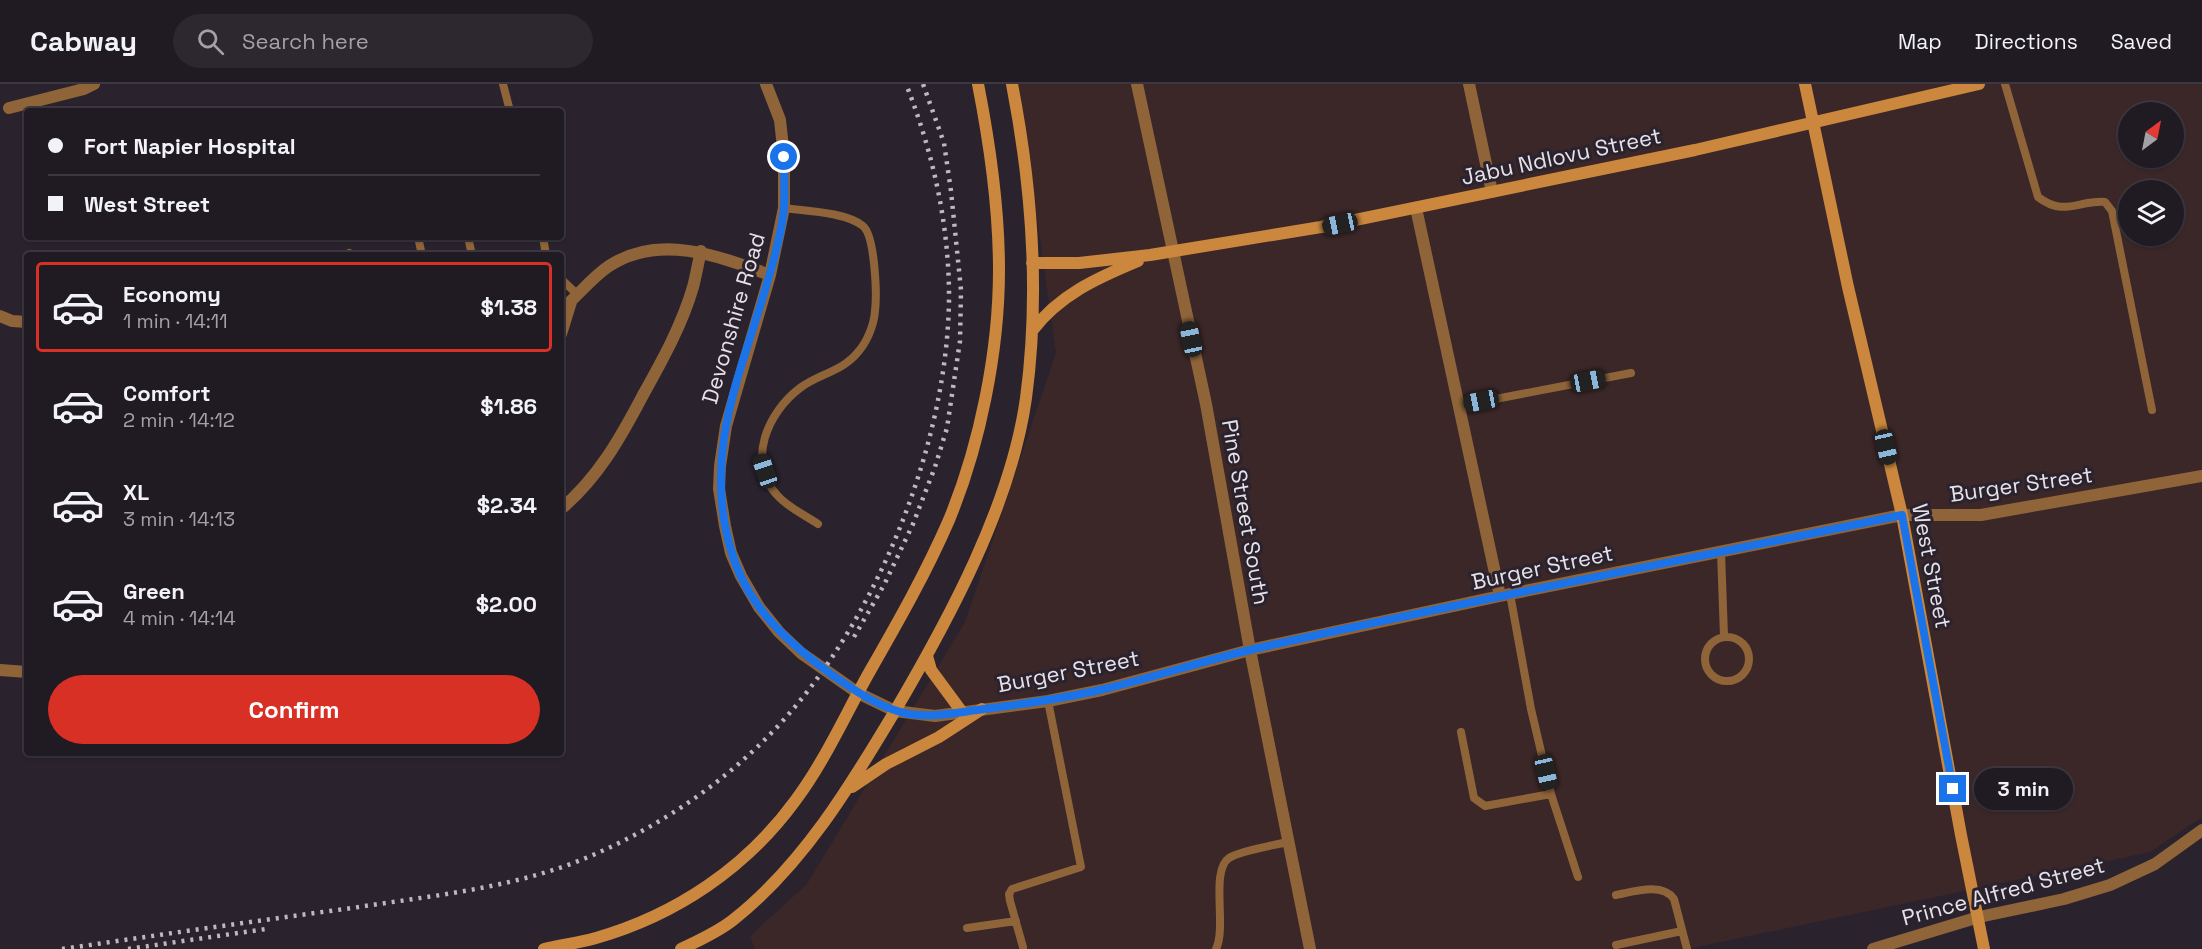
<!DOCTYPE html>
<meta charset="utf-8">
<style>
:root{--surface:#201a22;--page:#2d272f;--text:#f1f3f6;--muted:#a2a1a5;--line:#3d3840;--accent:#d93025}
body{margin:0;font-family:"Space Grotesk",sans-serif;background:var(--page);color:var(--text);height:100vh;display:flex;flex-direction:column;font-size:22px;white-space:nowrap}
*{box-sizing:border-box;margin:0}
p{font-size:20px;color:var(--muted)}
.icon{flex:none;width:33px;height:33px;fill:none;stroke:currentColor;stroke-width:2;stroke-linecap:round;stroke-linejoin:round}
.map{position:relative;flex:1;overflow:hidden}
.sheet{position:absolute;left:24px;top:168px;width:540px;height:504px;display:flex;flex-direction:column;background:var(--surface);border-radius:6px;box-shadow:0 2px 4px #0004,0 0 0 2px var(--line)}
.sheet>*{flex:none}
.banner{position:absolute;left:24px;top:24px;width:540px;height:132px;border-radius:6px;box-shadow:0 2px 4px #0004,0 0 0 2px var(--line);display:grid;align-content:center;height:132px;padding:0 24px;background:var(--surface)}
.needle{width:39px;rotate:32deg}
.tools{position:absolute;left:2118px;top:18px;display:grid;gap:12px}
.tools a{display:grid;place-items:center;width:66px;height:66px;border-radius:50%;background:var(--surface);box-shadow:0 2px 4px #0004,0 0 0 2px var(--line);font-size:30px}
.end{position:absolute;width:27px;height:27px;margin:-14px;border:8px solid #1a73e8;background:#fff;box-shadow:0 0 0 3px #fff}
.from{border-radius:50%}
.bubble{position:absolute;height:42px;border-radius:21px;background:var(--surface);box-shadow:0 2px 4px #0004,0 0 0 2px var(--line);font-size:20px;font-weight:600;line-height:42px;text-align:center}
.car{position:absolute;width:18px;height:36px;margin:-18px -9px;border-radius:8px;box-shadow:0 0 4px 2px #0007;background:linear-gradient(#222 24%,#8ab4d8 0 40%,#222 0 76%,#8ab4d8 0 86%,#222 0)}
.banner b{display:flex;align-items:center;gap:21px;height:57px;font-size:22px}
.banner b+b{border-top:2px solid var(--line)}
.banner i{width:15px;height:15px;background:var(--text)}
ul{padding:10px 0 0;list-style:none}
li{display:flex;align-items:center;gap:18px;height:90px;margin:0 12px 9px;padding:0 12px;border:3px solid transparent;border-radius:6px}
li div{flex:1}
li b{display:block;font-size:22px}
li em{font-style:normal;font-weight:600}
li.current{border-color:var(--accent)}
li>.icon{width:54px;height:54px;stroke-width:1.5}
.button{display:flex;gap:12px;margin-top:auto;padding:12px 24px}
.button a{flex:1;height:69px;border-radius:36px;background:var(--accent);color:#fff;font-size:24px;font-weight:600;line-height:69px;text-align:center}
header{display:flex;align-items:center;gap:36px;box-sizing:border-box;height:84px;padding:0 30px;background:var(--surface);border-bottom:2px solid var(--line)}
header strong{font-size:28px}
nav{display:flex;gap:33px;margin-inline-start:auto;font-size:21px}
.search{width:420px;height:54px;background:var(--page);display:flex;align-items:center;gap:15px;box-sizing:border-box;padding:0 21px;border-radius:33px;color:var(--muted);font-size:22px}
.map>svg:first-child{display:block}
.commercial{fill:#3b2728;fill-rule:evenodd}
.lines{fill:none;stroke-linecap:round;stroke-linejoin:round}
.lane{stroke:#8f6439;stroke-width:8}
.street{stroke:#8f6439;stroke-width:12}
.secondary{stroke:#cb873d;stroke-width:12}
.rail{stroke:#beb8c1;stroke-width:4.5;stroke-dasharray:3 6;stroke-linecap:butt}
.route{stroke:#1a73e8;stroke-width:8}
.labels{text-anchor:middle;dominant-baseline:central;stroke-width:6;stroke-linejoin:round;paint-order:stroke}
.street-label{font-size:22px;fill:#e7e2ea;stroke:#2a232e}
</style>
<header>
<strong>Cabway</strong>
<div class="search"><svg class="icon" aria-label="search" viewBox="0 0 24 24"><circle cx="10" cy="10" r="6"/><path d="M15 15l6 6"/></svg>Search here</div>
<nav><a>Map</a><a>Directions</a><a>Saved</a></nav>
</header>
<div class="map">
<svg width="2202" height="865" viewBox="0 0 2202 865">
<rect width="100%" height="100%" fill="#2a232e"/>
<!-- commercial -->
<path class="commercial" d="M 1016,0 L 2202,0 L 2202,733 L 2150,768 L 1687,865 L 755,865 L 750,852 L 807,800 L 965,538 L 1056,269 L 1020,11 ZM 2128,28 L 2174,28 L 2174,74 L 2128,74 ZM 2128,106 L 2174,106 L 2174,152 L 2128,152 Z"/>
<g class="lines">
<!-- lane -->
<path class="lane" d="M 503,0 L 510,27
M 2005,0 L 2038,113 C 2064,133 2078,116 2105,118 L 2112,127 L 2152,326
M 784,124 C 806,127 846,128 863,142 C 875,152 877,210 875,227 C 874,241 867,258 858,268 C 842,288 818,290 800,304 C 768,328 746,377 777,411 C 787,423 805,431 818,440
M 418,153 L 422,171
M 468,153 L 472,171
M 543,153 L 546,171
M 349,169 L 350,171
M 561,195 L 578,211
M 1459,322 L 1631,289
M 1721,468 L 1724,552
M 1510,510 L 1531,625 L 1551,710 L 1578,793
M1705 575a22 22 0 1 1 44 0a22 22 0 1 1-44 0Z
M 1461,648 L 1474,714 L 1485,722 L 1551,710
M 1616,811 C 1633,808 1662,798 1674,815 L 1687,865
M 967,844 L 1016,837
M 1616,861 L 1682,847
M 1023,863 L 1010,817 L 1009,810 L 1012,805 L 1081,783 L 1048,617
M 1216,865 C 1227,843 1210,787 1229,774 C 1239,767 1275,761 1288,758"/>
<!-- street -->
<path class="street" d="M 766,0 L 780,36 L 784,73 L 784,124 L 770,191 L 726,342 L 720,382 L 719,405 L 725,442 L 731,469 L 741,492 L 759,523 L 779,548 L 801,569 L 858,609 L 895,627 L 935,632 L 1048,617 L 1102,606 L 1250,566 L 1500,512 L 1902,431 L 1981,431 L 2202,392
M 1137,0 L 1206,320 L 1250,566 L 1310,865
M 1469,0 L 1492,108
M 9,24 L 84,5 L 94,0
M 1416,124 L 1500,512
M 561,226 C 578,212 591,194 609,182 C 659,149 719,172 770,191
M 0,232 L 12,237 L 27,238
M 561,250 L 571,218
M 561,425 C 598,394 621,353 643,311 C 662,277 682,241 693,203 C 696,192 698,179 701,167
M 0,586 L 27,588
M 1873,865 L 1979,833 L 2064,815 L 2110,801 L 2155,780 L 2202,746"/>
<!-- secondary -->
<path class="secondary" d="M 1805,0 L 1848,203 L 1902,431 L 1961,751 L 1984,865
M 1032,179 L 1079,179 L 1150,171 L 1321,143 L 1695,66 L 1979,0
M 1032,247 C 1059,211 1097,194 1138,177
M 927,572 L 931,586 L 962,628
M 852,703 L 886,680 L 939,653 L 982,625
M 544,865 C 561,861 579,859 596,854 C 676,831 746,784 795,717 C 825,677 845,631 870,587 C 898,538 926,489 949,436 C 980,361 999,267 999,186 C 999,123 990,61 978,0
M 681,865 C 698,857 718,848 733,836 C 802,782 851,701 895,627 C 949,535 1011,421 1026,314 C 1040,210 1032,103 1012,0"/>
<!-- rail -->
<path class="rail" d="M 854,553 L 884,501 L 913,440 L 935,383 L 947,344 L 960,257 L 961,206 L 951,107 L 944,59 L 923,0
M 62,865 C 159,851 255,837 352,824 C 429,812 508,805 581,776 C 655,746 724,700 779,641 C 879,533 950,354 949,207 C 948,135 932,66 906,0
M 128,865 L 266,845"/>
</g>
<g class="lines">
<!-- route -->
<path class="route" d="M 784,73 C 784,90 785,107 784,124 C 782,145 776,168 770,189 C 744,284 701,365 731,466 C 747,523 789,560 835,593 C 857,608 882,625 909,630 C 935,634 959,628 984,625 C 1023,620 1062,615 1100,606 C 1152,594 1202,577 1254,565 C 1469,516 1686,476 1902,431 L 1953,705"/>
</g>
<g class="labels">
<!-- street labels -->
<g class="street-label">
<text transform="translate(1561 72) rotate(-12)">Jabu Ndlovu Street</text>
<text transform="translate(733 234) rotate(-74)">Devonshire Road</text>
<text transform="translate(2021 400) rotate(-8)">Burger Street</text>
<text transform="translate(1246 428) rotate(80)">Pine Street South</text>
<text transform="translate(1932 482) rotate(79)">West Street</text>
<text transform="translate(1542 483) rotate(-12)">Burger Street</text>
<text transform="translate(1068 587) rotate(-11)">Burger Street</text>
<text transform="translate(2003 807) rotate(-15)">Prince Alfred Street</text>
</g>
</g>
</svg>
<div class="tools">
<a><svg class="needle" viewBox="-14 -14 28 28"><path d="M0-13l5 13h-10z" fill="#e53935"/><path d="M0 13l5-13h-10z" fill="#a2a1a5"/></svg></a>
<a><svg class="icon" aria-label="layers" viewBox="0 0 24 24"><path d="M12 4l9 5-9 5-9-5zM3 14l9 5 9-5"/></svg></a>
</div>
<i class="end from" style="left:784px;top:73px"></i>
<i class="end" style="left:1953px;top:705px"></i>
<div class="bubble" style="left:1974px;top:684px;width:99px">3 min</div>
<i class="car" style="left:1340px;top:140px;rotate:258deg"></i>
<i class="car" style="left:1191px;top:255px;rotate:348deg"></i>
<i class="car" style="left:1588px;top:297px;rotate:79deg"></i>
<i class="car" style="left:1481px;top:317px;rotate:259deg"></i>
<i class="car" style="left:1886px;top:363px;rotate:167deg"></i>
<i class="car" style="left:765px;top:387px;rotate:341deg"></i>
<i class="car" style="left:1546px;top:688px;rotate:167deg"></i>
<div class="banner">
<b><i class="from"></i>Fort Napier Hospital</b>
<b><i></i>West Street</b>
</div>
<section class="sheet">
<ul>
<li class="current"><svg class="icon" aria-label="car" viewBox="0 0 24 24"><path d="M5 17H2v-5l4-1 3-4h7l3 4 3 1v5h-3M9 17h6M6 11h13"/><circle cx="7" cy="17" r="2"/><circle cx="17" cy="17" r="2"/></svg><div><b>Economy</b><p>1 min · 14:11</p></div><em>$1.38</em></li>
<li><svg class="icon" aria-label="car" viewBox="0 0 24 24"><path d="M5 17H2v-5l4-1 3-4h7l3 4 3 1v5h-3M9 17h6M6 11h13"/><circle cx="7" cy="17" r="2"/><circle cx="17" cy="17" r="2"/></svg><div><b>Comfort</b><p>2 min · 14:12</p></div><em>$1.86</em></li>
<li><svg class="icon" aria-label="car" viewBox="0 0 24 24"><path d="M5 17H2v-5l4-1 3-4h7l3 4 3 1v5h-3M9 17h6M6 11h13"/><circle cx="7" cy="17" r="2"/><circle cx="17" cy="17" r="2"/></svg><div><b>XL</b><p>3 min · 14:13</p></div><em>$2.34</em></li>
<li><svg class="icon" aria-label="car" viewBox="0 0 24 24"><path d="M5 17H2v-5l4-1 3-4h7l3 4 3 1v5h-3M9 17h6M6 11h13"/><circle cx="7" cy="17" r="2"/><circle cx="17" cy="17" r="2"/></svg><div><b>Green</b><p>4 min · 14:14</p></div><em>$2.00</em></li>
</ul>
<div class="button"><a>Confirm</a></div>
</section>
</div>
